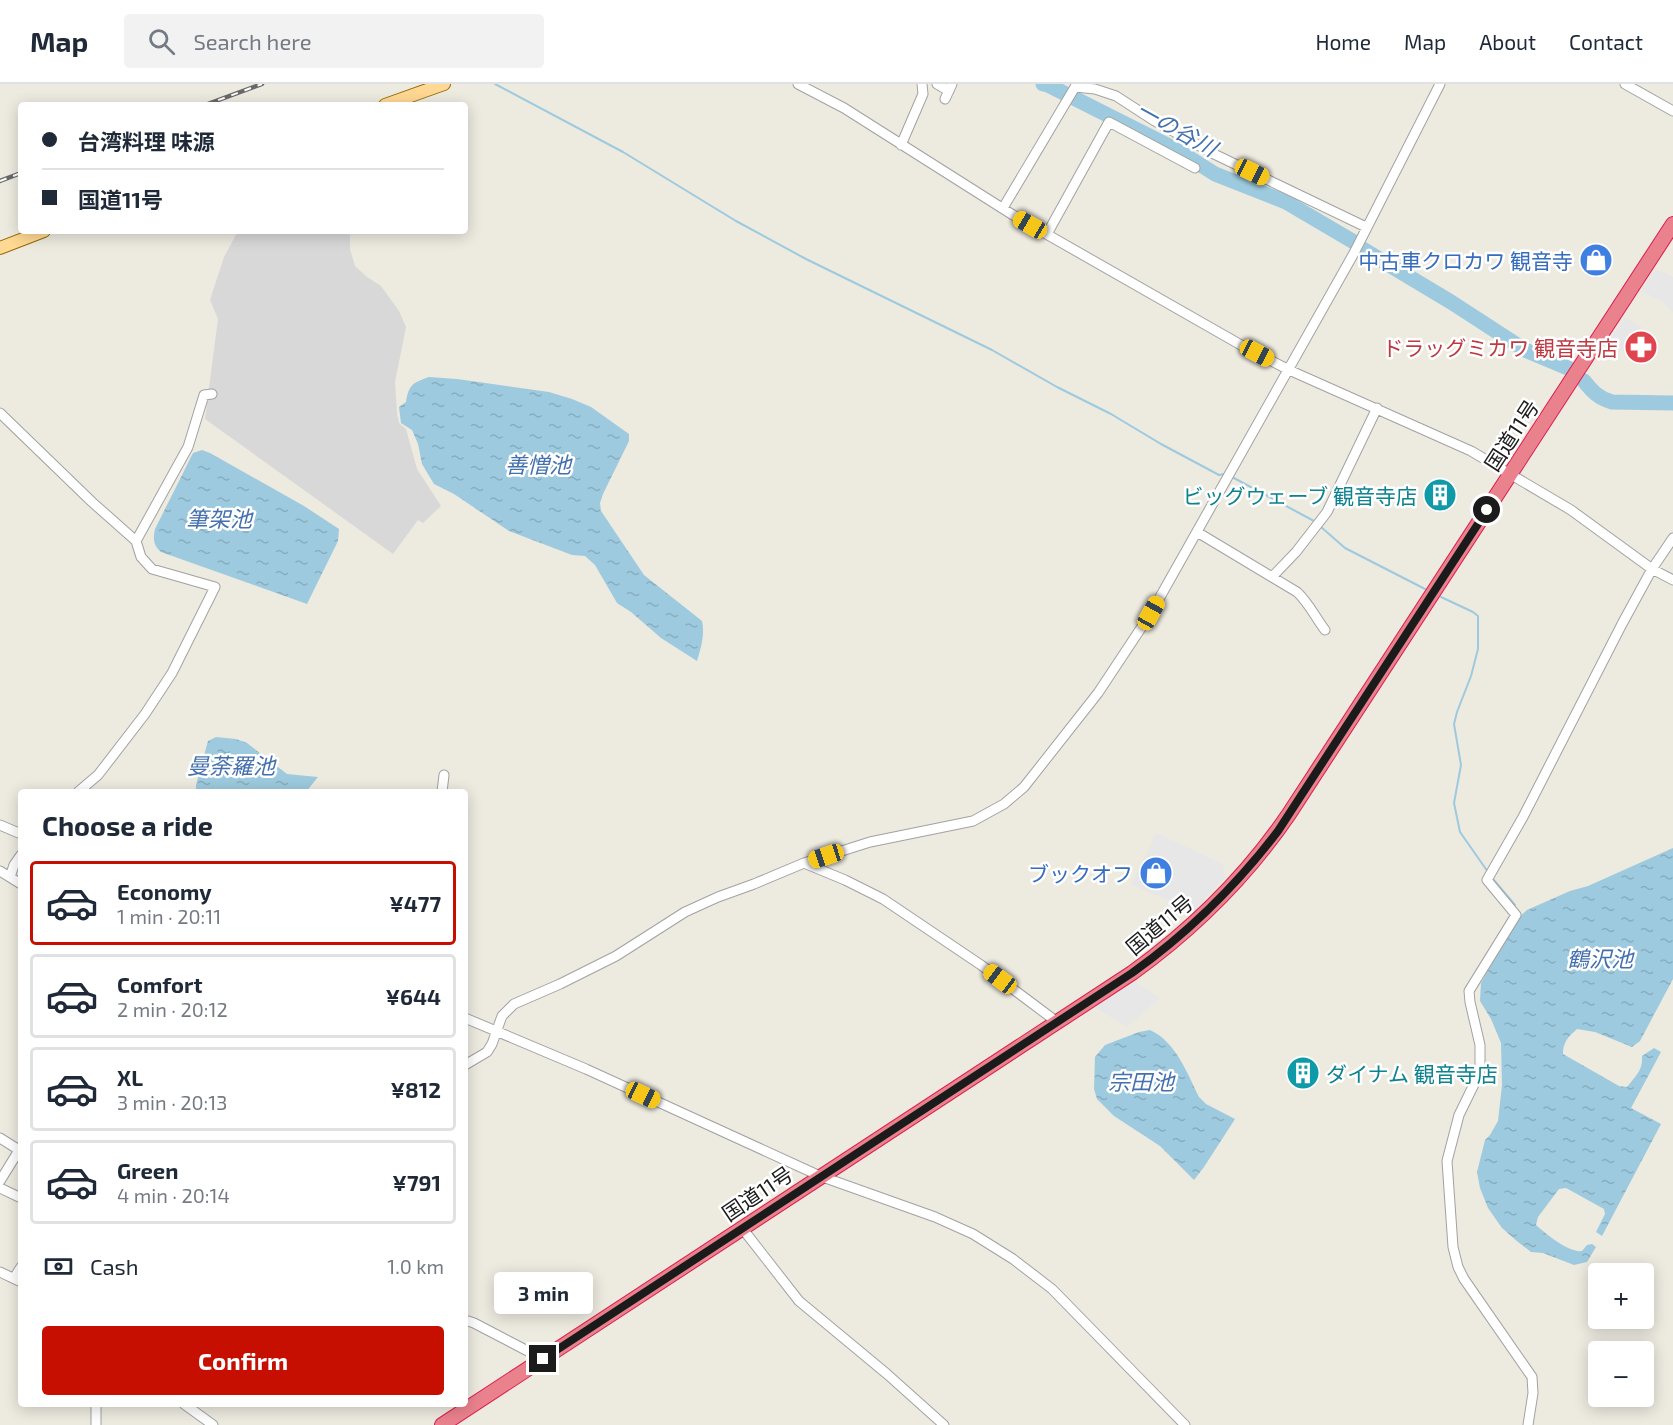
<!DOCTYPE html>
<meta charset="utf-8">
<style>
:root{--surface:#fff;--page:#f2f2f3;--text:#1f2937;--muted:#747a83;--line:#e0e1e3;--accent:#c60f00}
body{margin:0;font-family:"Exo 2","Noto Sans JP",sans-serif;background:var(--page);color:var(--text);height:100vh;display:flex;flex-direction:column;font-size:22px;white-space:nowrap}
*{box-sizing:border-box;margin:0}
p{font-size:20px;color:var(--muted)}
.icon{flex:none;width:33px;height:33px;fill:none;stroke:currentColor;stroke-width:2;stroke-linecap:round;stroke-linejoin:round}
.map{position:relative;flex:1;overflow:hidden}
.side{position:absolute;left:18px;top:705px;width:450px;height:618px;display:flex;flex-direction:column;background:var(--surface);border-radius:6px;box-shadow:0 3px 15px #0003}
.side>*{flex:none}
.hud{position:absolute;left:18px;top:18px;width:450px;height:132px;border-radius:6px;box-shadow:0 3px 15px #0003;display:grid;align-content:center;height:132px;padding:0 24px;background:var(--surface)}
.controls{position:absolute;left:1588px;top:1179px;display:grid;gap:12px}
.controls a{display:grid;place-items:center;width:66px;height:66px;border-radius:6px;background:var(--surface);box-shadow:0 3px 15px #0003;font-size:30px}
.end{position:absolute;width:27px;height:27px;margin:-14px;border:8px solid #1b1b1b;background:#fff;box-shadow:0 0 0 3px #fff}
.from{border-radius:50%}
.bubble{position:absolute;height:42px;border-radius:6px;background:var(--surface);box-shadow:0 3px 15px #0003;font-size:20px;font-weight:700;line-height:42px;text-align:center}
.car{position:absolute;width:18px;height:36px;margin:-18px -9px;border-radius:8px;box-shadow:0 0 4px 2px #0007;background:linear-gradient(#f5c518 24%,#345 0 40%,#f5c518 0 76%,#345 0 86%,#f5c518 0)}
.hud b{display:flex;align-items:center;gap:21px;height:57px;font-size:22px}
.hud b+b{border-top:2px solid var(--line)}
.hud i{width:15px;height:15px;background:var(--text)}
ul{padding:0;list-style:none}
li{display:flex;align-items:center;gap:18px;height:84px;margin:0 12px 9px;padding:0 12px;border:3px solid var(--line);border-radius:6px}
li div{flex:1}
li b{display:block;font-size:22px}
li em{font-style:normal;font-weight:700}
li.selected{border-color:var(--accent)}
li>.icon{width:54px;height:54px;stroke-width:1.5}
h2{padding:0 24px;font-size:27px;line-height:72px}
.pay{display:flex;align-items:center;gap:15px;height:66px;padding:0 24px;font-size:22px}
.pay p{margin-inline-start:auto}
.button{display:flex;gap:12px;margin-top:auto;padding:12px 24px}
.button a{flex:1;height:69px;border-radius:6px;background:var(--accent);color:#fff;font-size:24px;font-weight:700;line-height:69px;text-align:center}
header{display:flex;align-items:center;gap:36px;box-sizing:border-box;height:84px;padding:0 30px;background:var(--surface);border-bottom:2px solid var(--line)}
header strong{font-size:28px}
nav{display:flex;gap:33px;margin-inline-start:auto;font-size:21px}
.search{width:420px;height:54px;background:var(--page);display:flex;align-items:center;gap:15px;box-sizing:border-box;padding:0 21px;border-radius:6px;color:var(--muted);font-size:22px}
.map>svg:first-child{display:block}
.residential{fill:#d9d8d8}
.parking{fill:#e7e7e7}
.water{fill:url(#water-ripples)}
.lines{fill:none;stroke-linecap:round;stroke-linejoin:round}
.stream{stroke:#9dcade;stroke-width:2}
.river{stroke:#9dcade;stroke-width:15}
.minor-casing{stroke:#a2a2a2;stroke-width:11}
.major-casing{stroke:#926d00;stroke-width:14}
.highway-casing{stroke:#dd1b4f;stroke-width:16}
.minor{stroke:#fff;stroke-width:9}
.major{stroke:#ffd893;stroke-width:12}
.highway{stroke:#ea828d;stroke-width:14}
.rail-casing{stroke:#696969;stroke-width:4.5}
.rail{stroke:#fff;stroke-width:2;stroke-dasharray:7;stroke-linecap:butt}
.route{stroke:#1b1b1b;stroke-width:8}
.labels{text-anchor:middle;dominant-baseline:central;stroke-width:5;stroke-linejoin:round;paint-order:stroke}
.shop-label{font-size:21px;fill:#366cbe;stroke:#fff;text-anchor:end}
.health-label{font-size:21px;fill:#be3a42;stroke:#fff;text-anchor:end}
.street-label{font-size:21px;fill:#1b1b1b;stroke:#fff}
.culture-label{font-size:21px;fill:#0d838f;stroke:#fff;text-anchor:end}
.water-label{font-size:22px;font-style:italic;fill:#4471ae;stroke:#fff}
</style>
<header>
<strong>Map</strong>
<div class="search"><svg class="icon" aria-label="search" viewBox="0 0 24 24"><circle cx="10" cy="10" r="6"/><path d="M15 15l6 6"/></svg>Search here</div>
<nav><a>Home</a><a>Map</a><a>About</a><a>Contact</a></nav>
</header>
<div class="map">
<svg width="1673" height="1341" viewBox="0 0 1673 1341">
<defs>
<pattern id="water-ripples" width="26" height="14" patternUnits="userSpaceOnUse" patternTransform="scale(1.5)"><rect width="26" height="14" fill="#9dcade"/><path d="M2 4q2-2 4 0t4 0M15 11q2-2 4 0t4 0" fill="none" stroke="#87adbe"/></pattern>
</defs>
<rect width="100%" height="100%" fill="#edeae0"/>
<!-- residential -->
<path class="residential" d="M 238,147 L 350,147 L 350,165 L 355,182 L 367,193 L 381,202 L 399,227 L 406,243 L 395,298 L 397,330 L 399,339 L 406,345 L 417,385 L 441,422 L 423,439 L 418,436 L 393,470 L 205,335 L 218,235 L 210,216 L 224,173 Z"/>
<!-- parking -->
<path class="parking" d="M 1656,185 L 1673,193 L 1673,228 L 1660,216 L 1641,207 Z
M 1625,233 L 1642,243 L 1626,268 L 1609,257 Z
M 1156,749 L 1223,780 L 1225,793 L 1194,827 L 1131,801 Z
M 1132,896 L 1160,914 L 1127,943 L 1092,922 Z"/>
<!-- water -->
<path class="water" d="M 429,293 L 457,295 L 549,308 L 572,315 L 591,323 L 629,350 L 629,357 L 603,410 L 600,419 L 601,427 L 644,491 L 702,537 C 705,550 701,564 697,577 L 661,554 L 631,528 L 617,519 L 595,481 L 585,472 L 572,471 L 509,447 L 454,410 L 434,400 L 422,380 L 418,360 L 412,346 L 401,339 L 399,323 L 406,318 C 409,300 413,299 429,293 Z
M 202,366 L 210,369 L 304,422 L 339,445 L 338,457 L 307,520 L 161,468 C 153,461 153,455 155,445 L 193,369 Z
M 216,653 L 236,655 L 247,659 L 287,690 L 318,693 L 306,708 L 196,708 L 196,701 L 208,657 Z
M 1673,764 L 1673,895 L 1640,957 L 1632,963 L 1595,948 L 1577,945 C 1568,953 1563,958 1563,970 L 1619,1002 L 1627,1003 C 1636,992 1643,986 1642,972 L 1654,964 L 1661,968 L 1631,1024 L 1661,1040 L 1602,1152 L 1596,1148 L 1605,1130 L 1604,1125 L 1566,1104 L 1559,1105 L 1538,1133 L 1536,1141 C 1546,1150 1569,1169 1582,1167 L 1587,1161 L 1592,1160 L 1596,1163 L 1587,1178 L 1574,1181 L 1543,1169 L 1531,1168 L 1518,1158 L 1502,1144 L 1488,1124 L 1480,1104 L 1477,1088 L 1485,1056 L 1490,1051 L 1498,1037 L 1502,1001 L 1501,959 L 1491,935 L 1480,917 L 1481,899 L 1518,834 L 1527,826 L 1570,807 L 1588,802 Z
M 1150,946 C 1176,958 1187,989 1199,1013 L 1206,1020 L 1235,1035 L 1204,1083 L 1194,1096 L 1160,1062 L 1114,1032 L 1097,1015 L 1094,1005 L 1095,973 L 1105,961 L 1139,948 Z"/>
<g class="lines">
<!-- stream -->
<path class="stream" d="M 495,0 L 623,68 L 736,137 L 806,175 L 992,266 L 1057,303 L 1111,330 L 1161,360 L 1219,391 L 1224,390
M 1232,393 L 1314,437
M 1321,443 L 1345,464 L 1425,505
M 1441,513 L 1473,528 L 1478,532 L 1478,565 L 1471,592 L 1457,628 L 1454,640 L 1461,681 L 1454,719 L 1460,748 L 1488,788
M 1493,795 L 1515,821"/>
<!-- river -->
<path class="river" d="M 1043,0 L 1048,1 L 1177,66 L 1215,90 L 1286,118 L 1354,158
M 1361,164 L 1451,218 L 1525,266 L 1568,284
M 1584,297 C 1592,307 1598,314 1612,318 L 1673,319"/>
<!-- minor casing -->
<g class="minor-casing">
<path id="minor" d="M 798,0 L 844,24 L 1013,131 L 1241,261 L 1289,286 L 1471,367 L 1571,426 L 1652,485 L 1673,496
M 937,0 L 949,7
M 1625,0 L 1673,27
M 945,15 L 952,0
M 901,61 L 923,10 L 922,0
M 1003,124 L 1075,3 L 1095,5 L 1116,12 L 1153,36 L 1214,70 L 1366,143
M 1047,150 L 1109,38 L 1195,84
M 0,329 L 92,418 L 136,457 L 141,473 L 152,485 L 215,503 L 172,589 L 145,630 L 98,691 L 78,708
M 1197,448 L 1297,508 C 1309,519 1315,533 1325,546
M 136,457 L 188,363 L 204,311 L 212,310
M 1272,493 L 1296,468 L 1327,428 L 1377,324
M 442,708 L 444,691
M 0,741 L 21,750
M 804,779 L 845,796 L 883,815 L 981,881 L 1057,938
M 0,787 L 21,800
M 10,793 L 14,781 L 21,771
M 465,934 L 586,985 L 820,1092 L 935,1133 L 973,1150 L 1013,1175 L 1052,1205 L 1185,1341
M 465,981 L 487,968 L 492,960 L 502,932 L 514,920 L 560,900 L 616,872 L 685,828 L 718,813 L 754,800 L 804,779 L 870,758 L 973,737 L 1004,720 L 1024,703 L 1098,609 L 1151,529 L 1354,169 L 1440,0
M 0,1054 L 19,1066
M 0,1097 L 21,1063
M 0,1104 L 21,1114
M 742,1144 L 799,1217 L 887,1290 L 944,1341
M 0,1188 L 21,1198
M 14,1194 L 21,1183
M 465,1236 L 474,1239 L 543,1275
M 184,1320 L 213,1341
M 96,1341 L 96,1320
M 1528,1341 L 1533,1309 L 1532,1293 L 1464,1195 L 1458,1183 L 1453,1163 L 1447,1077 L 1459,1031 L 1480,988 L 1480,961 L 1470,918 L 1469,907 L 1516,831 L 1487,796 L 1523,733 L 1622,540 L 1652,485 L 1673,454"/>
</g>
<!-- major casing -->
<g class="major-casing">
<path id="major" d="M 385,21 L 444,0
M 0,164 L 44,147"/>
</g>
<!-- highway casing -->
<g class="highway-casing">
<path id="highway" d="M 442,1341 L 1132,889 C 1193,845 1246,793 1289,730 L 1673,140"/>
</g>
<!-- minor -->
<use href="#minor" class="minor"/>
<!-- major -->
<use href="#major" class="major"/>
<!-- highway -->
<use href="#highway" class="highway"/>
<!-- rail casing -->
<g class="rail-casing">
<path id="rail" d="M 205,21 L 262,0
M 0,97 L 21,89"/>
</g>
<!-- rail -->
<use href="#rail" class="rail"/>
</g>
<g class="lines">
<!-- route -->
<path class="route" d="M 543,1275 L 1132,889 C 1188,849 1236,802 1278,747 L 1487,426"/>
</g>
<!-- icons -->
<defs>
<g id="shop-disc" transform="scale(1.725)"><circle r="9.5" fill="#3f7fe0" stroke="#fff"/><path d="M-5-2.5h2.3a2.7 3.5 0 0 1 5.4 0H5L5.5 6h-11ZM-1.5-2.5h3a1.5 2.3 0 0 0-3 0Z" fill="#fff"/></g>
<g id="pharmacy-disc" transform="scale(1.725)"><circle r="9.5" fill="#e0444e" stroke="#fff"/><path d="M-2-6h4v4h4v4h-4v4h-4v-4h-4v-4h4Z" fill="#fff"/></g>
<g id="building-disc" transform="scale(1.725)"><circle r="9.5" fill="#0f9aa8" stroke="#fff"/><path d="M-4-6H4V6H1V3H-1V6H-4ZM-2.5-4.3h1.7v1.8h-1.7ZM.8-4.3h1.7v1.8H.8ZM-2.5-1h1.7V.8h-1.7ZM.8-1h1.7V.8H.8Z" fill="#fff"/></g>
</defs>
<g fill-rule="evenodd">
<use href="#shop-disc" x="1596" y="176"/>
<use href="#pharmacy-disc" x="1641" y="263"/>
<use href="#building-disc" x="1440" y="411"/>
<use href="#shop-disc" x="1156" y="789"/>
<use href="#building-disc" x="1303" y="989"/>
</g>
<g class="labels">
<!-- shop labels -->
<g class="shop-label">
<text x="1573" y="176">中古車クロカワ 観音寺</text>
<text x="1133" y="789">ブックオフ</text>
</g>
<!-- health labels -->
<g class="health-label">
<text x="1618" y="263">ドラッグミカワ 観音寺店</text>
</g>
<!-- street labels -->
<g class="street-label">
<text transform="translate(1511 351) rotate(-57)">国道11号</text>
<text transform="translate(1159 840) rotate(-40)">国道11号</text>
<text transform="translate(757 1109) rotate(-34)">国道11号</text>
</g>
<!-- culture labels -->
<g class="culture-label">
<text x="1417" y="411">ビッグウェーブ 観音寺店</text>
<text x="1326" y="989" text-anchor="start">ダイナム 観音寺店</text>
</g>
<!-- water labels -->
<g class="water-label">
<text transform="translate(1177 44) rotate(29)">一の谷川</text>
<text x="538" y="380">善憎池</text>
<text x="219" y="434">筆架池</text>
<text x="231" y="681">曼荼羅池</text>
<text x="1600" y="874">鶴沢池</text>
<text x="1141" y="997">宗田池</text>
</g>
</g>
</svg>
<div class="controls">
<a>+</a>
<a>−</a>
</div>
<i class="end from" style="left:1487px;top:426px"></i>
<i class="end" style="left:543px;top:1275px"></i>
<div class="bubble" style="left:494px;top:1188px;width:99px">3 min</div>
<i class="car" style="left:1252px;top:88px;rotate:116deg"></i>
<i class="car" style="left:1030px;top:141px;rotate:300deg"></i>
<i class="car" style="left:1257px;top:269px;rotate:118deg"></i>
<i class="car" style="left:1151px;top:529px;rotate:29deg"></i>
<i class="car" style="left:826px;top:772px;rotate:252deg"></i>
<i class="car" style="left:1000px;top:895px;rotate:307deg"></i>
<i class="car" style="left:643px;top:1011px;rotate:115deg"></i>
<div class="hud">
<b><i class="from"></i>台湾料理 味源</b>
<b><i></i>国道11号</b>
</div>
<section class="side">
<h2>Choose a ride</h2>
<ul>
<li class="selected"><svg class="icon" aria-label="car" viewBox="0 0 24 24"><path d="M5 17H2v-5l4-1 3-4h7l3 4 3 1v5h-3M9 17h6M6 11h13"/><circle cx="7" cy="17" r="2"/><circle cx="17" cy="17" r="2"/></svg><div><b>Economy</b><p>1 min · 20:11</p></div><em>¥477</em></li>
<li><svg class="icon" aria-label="car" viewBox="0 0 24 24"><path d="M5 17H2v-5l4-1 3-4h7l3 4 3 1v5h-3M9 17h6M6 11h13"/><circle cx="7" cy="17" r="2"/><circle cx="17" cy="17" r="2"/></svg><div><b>Comfort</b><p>2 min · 20:12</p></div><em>¥644</em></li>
<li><svg class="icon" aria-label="car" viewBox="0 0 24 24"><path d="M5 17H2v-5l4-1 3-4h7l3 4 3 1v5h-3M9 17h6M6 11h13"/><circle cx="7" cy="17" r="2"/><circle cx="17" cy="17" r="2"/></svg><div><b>XL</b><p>3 min · 20:13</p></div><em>¥812</em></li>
<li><svg class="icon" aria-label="car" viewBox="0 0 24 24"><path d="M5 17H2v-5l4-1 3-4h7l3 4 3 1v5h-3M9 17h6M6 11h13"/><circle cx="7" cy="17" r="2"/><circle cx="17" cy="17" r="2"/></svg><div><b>Green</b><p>4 min · 20:14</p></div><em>¥791</em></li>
</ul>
<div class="pay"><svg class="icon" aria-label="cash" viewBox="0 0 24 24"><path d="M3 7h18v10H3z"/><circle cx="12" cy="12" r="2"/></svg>Cash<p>1.0 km</p></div>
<div class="button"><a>Confirm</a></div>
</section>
</div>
